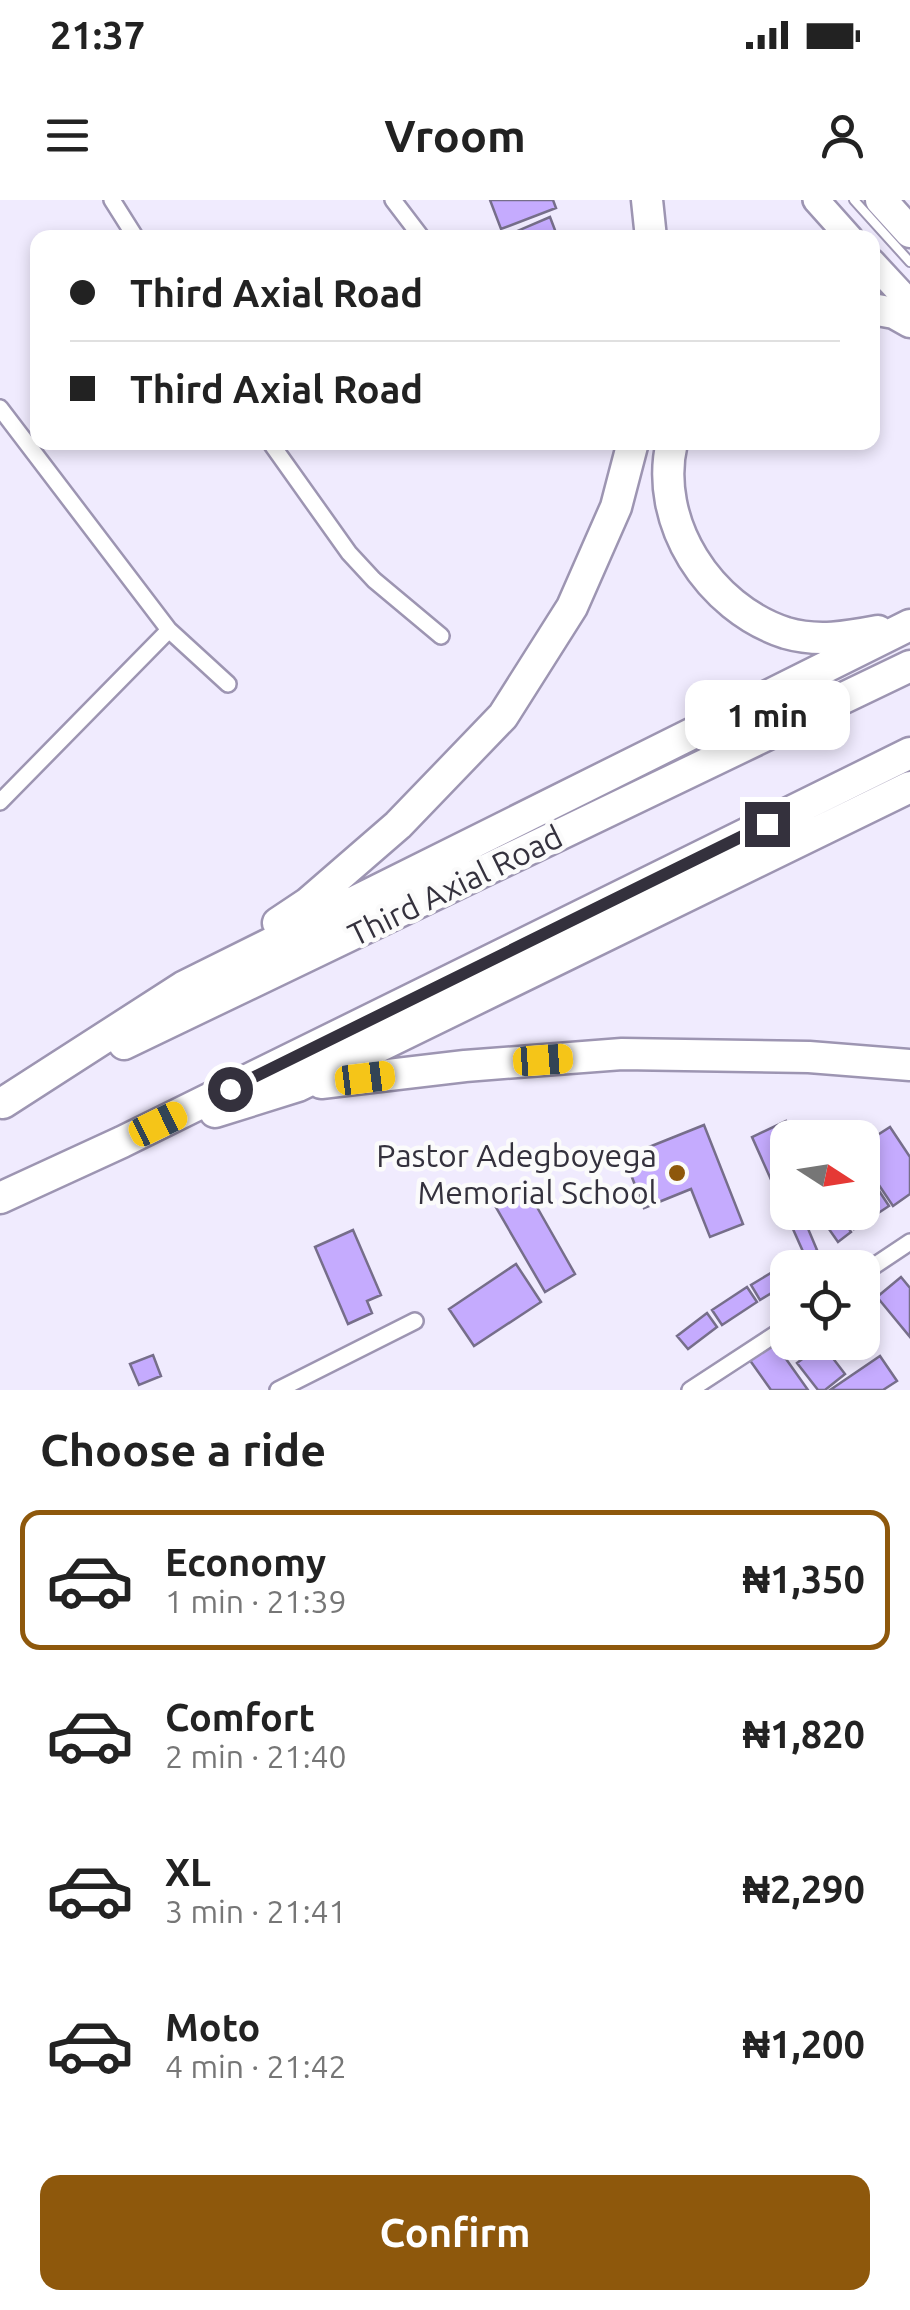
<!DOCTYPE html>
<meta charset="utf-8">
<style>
:root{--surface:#fff;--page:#f6f6f6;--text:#222;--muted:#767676;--line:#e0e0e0;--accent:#8e580c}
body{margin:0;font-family:Ubuntu,sans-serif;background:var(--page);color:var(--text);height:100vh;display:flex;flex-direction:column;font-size:38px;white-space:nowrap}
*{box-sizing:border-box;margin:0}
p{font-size:32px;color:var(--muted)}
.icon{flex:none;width:55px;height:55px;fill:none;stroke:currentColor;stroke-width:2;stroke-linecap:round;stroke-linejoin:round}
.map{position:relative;height:1190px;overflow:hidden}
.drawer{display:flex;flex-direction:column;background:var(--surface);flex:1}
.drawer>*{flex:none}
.banner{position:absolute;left:30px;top:30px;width:850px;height:220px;border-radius:20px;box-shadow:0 5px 15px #0003;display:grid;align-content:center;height:220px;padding:0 40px;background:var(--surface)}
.needle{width:65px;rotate:102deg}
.buttons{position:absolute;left:770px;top:920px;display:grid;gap:20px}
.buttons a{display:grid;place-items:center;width:110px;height:110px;border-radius:20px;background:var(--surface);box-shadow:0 5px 15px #0003;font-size:50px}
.end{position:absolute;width:45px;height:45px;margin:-22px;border:12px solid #34313d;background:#fff;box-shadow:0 0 0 5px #fff}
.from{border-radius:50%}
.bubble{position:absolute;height:70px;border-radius:20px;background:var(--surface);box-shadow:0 5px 15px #0003;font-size:32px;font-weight:700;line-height:70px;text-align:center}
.car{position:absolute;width:30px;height:60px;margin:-30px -15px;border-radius:12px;box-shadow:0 0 8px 2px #0007;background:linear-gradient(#f5c518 24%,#345 0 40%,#f5c518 0 76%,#345 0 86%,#f5c518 0)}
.banner b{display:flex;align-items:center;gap:35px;height:95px;font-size:38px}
.banner b+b{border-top:2px solid var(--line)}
.banner i{width:25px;height:25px;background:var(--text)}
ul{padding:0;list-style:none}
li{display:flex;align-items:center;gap:30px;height:140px;margin:0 20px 15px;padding:0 20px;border:5px solid transparent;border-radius:20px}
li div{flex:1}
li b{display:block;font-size:38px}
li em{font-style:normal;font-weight:700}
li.active{border-color:var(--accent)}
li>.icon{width:90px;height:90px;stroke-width:1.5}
h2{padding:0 40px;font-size:45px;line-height:120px}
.button{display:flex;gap:20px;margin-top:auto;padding:20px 40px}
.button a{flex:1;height:115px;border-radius:20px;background:var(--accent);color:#fff;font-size:40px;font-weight:700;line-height:115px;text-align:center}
.status{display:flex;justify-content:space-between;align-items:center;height:70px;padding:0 50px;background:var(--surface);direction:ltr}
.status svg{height:28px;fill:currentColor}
header{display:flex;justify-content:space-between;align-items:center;height:130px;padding:0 40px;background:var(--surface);font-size:45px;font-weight:700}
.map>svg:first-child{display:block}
.building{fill:#c5abfe;stroke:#766e8a;stroke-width:2.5}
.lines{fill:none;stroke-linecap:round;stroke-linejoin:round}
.lane-casing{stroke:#9d95b2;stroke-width:12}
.street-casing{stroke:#9d95b2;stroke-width:20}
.primary-casing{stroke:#9d95b2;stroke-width:30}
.highway-casing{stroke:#9d95b2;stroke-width:35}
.lane{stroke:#fff;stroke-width:8}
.street{stroke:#fff;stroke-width:15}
.primary{stroke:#fff;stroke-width:25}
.highway{stroke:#fff;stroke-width:30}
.route{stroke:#34313d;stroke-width:12}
.poi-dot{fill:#8e580c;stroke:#fbfbfb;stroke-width:4}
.labels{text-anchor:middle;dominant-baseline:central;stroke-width:9;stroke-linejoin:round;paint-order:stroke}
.street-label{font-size:32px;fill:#34313d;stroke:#fbfbfb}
.poi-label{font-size:32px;fill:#34313d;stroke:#fbfbfb;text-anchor:end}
</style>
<div class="status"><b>21:37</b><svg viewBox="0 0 49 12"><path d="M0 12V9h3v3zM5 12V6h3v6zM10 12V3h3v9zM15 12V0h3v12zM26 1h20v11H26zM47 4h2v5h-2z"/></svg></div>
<header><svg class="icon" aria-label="menu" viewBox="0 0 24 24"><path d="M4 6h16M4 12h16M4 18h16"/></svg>Vroom<svg class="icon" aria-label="person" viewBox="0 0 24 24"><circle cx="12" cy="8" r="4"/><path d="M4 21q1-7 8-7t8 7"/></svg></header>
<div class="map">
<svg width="910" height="1190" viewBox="0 0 910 1190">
<rect width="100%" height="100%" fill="#f0ebfe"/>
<!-- building -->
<path class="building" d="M 490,0 L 553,0 L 556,8 L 501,29 Z
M 550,17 L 558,38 L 501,38 Z
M 786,921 L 793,938 L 788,938 L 788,951 L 776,956 L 788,983 L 788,1012 L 801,1012 L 817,1050 L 805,1056 L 752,937 Z
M 836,924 L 845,938 L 816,938 Z
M 704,925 L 743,1024 L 710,1037 L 691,989 L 644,1008 L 624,957 Z
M 890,927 L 910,957 L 910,994 L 893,1006 L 862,960 L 862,945 Z
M 862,965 L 889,1006 L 854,1029 L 843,1012 L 862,1012 Z
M 525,986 L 575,1074 L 545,1092 L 494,1004 Z
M 817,1012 L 838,1012 L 851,1032 L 838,1042 Z
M 353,1030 L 381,1095 L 367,1101 L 372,1113 L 348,1124 L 315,1047 Z
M 516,1064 L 541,1102 L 474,1146 L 449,1109 Z
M 784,1065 L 788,1071 L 788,1083 L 760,1100 L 751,1085 Z
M 901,1077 L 910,1088 L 910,1137 L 877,1097 Z
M 747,1087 L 757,1102 L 722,1125 L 712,1110 Z
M 707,1113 L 717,1127 L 688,1149 L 677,1136 Z
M 774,1142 L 808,1190 L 771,1190 L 749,1159 Z
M 822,1144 L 845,1174 L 825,1190 L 818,1190 L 797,1163 Z
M 153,1155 L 161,1176 L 139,1185 L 130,1164 Z
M 880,1156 L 897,1181 L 883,1190 L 830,1190 Z"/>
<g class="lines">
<!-- lane casing -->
<g class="lane-casing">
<path id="lane" d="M 854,0 L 910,62"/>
</g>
<!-- street casing -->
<g class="street-casing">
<path id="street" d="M 112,0 L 136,38
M 393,0 L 422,38
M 0,208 L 169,430 L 228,484
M 270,242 L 349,353 L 374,380 L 441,436
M 0,602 L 169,430
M 862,1074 L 910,1042
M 278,1190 L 415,1121
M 690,1190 L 788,1126"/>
</g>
<!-- primary casing -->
<g class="primary-casing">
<path id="primary" d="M 816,0 L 850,38
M 872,62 L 910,103"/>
</g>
<!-- highway casing -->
<g class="highway-casing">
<path id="highway" d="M 647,0 L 651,38
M 881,0 L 910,32
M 872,109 L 894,113 L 910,122
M 672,242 C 653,322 709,408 786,433 C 817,442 847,437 878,431
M 278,723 L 308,703 L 398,625 L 503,516 L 572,407 L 616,307 L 633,242
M 124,844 L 910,466
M 321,883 L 465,866 L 622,854 L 809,857 L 910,865
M 3,903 L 183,787 L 910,425
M 215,912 L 298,886 L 910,587
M 0,998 L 122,942 L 910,553"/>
</g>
<!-- lane -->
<use href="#lane" class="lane"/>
<!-- street -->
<use href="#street" class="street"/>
<!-- primary -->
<use href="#primary" class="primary"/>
<!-- highway -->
<use href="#highway" class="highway"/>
</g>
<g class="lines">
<!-- route -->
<path class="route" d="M 230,889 L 767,624"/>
</g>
<!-- markers -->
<circle class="poi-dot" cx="677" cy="973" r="10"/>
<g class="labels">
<!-- street labels -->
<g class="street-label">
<text transform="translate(455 685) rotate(-26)">Third Axial Road</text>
</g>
<!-- poi labels -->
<g class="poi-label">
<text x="657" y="955">Pastor Adegboyega<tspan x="657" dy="37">Memorial School</tspan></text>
</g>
</g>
</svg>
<div class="buttons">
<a><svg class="needle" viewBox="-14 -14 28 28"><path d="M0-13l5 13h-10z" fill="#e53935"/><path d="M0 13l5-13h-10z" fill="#767676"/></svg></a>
<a><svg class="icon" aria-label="locate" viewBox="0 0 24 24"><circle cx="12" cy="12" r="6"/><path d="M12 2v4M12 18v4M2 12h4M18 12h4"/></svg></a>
</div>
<i class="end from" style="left:230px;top:889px"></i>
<i class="end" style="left:767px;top:624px"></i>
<div class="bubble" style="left:685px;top:480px;width:165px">1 min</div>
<i class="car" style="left:543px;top:860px;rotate:86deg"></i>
<i class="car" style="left:365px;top:878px;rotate:83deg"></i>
<i class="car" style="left:158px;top:924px;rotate:64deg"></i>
<div class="banner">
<b><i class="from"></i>Third Axial Road</b>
<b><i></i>Third Axial Road</b>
</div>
</div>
<section class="drawer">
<h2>Choose a ride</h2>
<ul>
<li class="active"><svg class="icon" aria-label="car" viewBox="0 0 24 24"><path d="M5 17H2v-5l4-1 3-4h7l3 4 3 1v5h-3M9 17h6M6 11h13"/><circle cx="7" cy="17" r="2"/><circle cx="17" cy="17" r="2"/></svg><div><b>Economy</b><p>1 min · 21:39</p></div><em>₦1,350</em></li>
<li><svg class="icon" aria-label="car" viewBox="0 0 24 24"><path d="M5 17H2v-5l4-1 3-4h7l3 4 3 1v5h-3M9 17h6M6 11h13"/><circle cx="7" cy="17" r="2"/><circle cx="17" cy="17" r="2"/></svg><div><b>Comfort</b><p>2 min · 21:40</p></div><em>₦1,820</em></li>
<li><svg class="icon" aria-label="car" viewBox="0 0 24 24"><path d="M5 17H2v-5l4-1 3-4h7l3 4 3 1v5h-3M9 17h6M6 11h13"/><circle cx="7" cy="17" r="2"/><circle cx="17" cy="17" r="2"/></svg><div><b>XL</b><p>3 min · 21:41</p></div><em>₦2,290</em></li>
<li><svg class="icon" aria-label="car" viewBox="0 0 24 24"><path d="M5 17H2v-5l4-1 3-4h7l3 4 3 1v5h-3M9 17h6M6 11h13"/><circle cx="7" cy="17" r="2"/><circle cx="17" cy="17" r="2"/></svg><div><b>Moto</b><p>4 min · 21:42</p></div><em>₦1,200</em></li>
</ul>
<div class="button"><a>Confirm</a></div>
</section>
